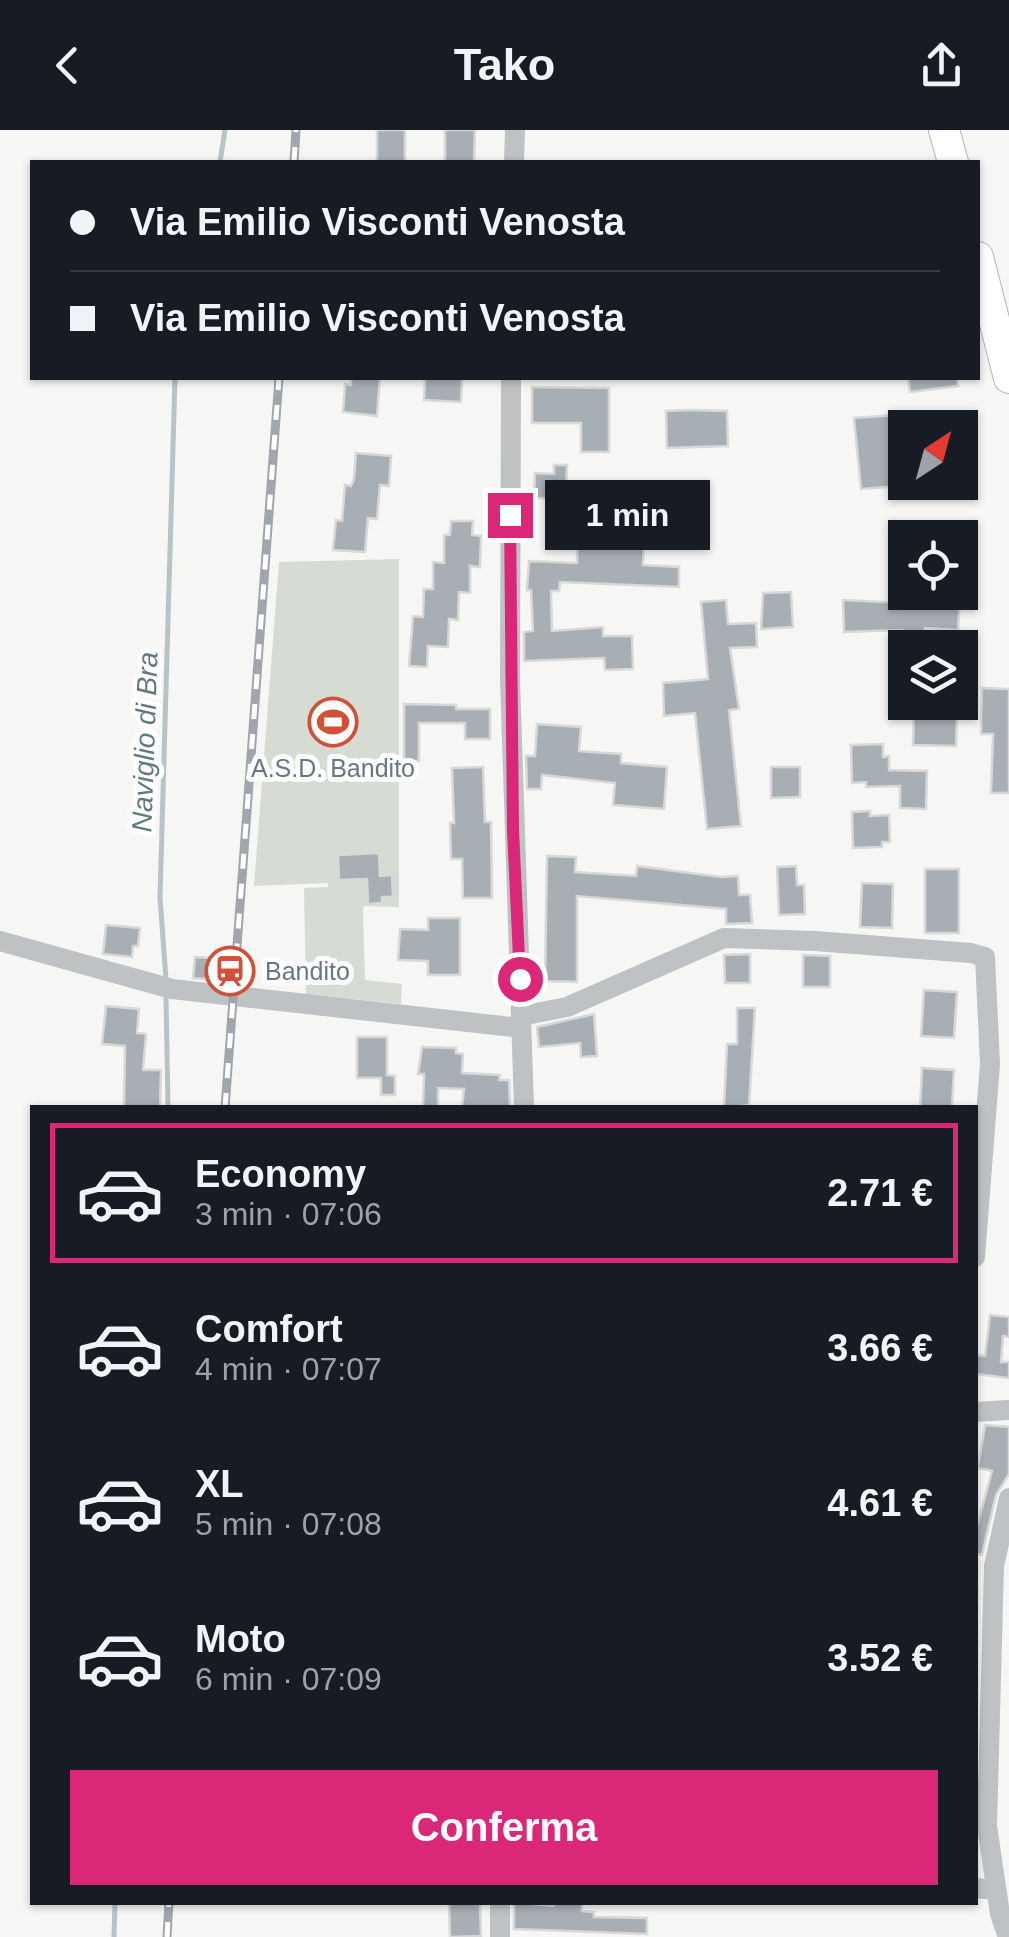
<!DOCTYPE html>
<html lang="it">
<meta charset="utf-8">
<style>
:root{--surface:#171b24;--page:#242831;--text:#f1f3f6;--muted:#9ea1a6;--line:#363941;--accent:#db2777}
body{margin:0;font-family:Helvetica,sans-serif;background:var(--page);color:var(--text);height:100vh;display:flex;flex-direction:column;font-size:38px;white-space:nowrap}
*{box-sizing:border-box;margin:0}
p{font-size:32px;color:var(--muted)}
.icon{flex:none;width:55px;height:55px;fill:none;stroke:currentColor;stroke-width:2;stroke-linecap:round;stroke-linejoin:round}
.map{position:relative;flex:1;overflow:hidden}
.sheet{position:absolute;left:30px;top:975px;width:948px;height:800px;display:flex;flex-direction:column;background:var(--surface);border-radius:0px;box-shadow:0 2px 8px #0004}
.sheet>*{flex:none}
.hud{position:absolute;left:30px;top:30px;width:950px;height:220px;border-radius:0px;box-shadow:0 2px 8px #0004;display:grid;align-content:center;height:220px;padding:0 40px;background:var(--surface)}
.needle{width:65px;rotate:36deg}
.buttons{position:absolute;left:888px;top:280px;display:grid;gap:20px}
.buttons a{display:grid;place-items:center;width:90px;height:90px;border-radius:0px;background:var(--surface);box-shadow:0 2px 8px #0004;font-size:50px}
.end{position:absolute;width:45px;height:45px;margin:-22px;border:12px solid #db2777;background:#fff;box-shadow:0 0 0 5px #fff}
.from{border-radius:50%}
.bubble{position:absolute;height:70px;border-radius:0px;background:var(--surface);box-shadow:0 2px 8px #0004;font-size:32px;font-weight:700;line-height:70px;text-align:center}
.hud b{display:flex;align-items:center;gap:35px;height:95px;font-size:38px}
.hud b+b{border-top:2px solid var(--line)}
.hud i{width:25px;height:25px;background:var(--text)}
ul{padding:18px 0 0;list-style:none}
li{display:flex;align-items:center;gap:30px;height:140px;margin:0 20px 15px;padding:0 20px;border:5px solid transparent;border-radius:0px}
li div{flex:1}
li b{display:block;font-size:38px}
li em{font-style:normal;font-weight:700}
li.selected{border-color:var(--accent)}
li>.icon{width:90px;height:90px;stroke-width:1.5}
.action{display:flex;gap:20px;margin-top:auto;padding:20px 40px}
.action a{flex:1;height:115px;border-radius:0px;background:var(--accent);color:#fff;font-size:40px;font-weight:700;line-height:115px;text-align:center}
header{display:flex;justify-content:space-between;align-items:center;height:130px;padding:0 40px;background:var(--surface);font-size:45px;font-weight:700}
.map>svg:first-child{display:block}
.green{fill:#d6dbd3}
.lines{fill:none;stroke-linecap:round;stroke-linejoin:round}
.stream{stroke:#b7c3c7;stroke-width:5}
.building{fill:#a8afb4;stroke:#d8d8d6;stroke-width:2.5}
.primary-casing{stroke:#b2b6b9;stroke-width:32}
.minor{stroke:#bec2c5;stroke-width:20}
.primary{stroke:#fff;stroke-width:30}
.rail-casing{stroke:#a0a6ab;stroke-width:9}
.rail{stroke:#fff;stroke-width:5;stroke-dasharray:15;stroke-linecap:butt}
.route{stroke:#db2777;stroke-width:12}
.labels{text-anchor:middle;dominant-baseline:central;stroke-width:10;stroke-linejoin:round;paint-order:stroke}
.poi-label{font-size:25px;fill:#687882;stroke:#fff}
.water-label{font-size:28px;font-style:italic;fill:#64797e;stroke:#fff}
</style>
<header><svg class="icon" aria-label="back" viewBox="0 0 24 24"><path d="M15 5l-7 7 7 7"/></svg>Tako<svg class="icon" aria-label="share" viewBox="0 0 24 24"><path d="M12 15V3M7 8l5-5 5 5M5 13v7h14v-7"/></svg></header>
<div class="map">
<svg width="1009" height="1807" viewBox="0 0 1009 1807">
<rect width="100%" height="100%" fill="#f6f6f4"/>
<!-- green -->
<path class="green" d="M 399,429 L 399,777 L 364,776 L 363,782 L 365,850 L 402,854 L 401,874 L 306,864 L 304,758 L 328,757 L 328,753 L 254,756 L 279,432 Z"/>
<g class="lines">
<!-- stream -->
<path class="stream" d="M 220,32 L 225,0
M 166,850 L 160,767 L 175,248
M 166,866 L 168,978
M 114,1807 L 115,1772"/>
</g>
<!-- building -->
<path class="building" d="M 377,0 L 405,0 L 405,32 L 377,32 Z
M 445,0 L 475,0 L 474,32 L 445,32 Z
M 351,248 L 380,248 L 377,286 L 343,282 L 345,254 L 351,255 Z
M 425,248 L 462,248 L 461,272 L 424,270 Z
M 908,248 L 957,248 L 958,256 L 910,262 Z
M 532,257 L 609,258 L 609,322 L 581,322 L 581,293 L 532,293 Z
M 690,280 L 727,281 L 728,316 L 667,318 L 666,281 Z
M 896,285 L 902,356 L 861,359 L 854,288 Z
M 356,323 L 391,326 L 389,356 L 380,355 L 377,389 L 368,388 L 365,422 L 333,420 L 336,390 L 342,391 L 345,355 L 351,356 L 354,349 Z
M 554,335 L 567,335 L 566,369 L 534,368 L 535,343 L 554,344 Z
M 578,383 L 635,385 L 635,390 L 645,390 L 643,435 L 679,437 L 679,457 L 560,452 L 559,461 L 551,461 L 552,501 L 603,497 L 603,506 L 632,506 L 633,539 L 605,540 L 604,528 L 524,531 L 524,502 L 533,501 L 531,460 L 527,460 L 529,431 L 577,433 Z
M 451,391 L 473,391 L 472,405 L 481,406 L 480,437 L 470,436 L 470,463 L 459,462 L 458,490 L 449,489 L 448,517 L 428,516 L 427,537 L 409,536 L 413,486 L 423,487 L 424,459 L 433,459 L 433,432 L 444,433 L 444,405 L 450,405 Z
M 791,462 L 793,497 L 761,499 L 763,463 Z
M 923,462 L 955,462 L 955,469 L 960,469 L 958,500 L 925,498 L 925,518 L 901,518 L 902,500 L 844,502 L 843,470 L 903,473 L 903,466 L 923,467 Z
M 726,470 L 728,494 L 756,493 L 757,517 L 730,518 L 739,579 L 729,580 L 741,696 L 707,699 L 695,583 L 664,586 L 663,553 L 708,549 L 701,472 Z
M 982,558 L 1009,559 L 1009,663 L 991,663 L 993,604 L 981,604 Z
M 404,574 L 456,575 L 456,579 L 490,579 L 490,609 L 465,609 L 465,593 L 419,593 L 419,631 L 404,631 Z
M 914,579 L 957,580 L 956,616 L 913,615 Z
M 537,594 L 581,597 L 579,621 L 621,624 L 621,633 L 667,637 L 664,679 L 613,675 L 615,653 L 542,645 L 541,659 L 527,659 L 526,626 L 535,626 Z
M 883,614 L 883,627 L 889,626 L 889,640 L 927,641 L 926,679 L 900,678 L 900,656 L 866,657 L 866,652 L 852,653 L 851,615 Z
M 483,637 L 485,692 L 491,692 L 492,768 L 463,768 L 462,729 L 451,729 L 450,693 L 454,693 L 452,638 Z
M 771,637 L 800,637 L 800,667 L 771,668 Z
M 870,681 L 870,686 L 889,685 L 890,712 L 882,712 L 882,717 L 853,718 L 852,682 Z
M 379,723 L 380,746 L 392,745 L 393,767 L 382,767 L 382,773 L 368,774 L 367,749 L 339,750 L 338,725 Z
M 547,726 L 576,727 L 575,742 L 636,746 L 637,736 L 721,747 L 738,746 L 739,765 L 750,765 L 752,793 L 726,794 L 726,779 L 577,766 L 577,852 L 545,851 Z
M 796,736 L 797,755 L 804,755 L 805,784 L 779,785 L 777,737 Z
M 925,739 L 959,739 L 959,803 L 925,803 Z
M 862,753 L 893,754 L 892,798 L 860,797 Z
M 428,788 L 460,788 L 460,845 L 428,845 L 428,831 L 398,830 L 400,799 L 428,800 Z
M 106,795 L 140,798 L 138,816 L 133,816 L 132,827 L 103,824 Z
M 750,824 L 750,853 L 725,853 L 724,825 Z
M 803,825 L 830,826 L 830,857 L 803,857 Z
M 195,827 L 228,829 L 226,851 L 193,848 Z
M 924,860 L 957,862 L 954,908 L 921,906 Z
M 106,876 L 139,879 L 137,903 L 146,904 L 143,940 L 161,940 L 160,978 L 124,978 L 125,916 L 102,914 Z
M 737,878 L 755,878 L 749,975 L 724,978 L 727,914 L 737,914 Z
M 594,884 L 597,926 L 581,927 L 580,913 L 539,917 L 537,897 Z
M 357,907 L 387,907 L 387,945 L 395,946 L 395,965 L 381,965 L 381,948 L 357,948 Z
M 422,917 L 456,918 L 456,923 L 463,924 L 462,943 L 500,945 L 499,950 L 509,950 L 510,978 L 462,978 L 464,959 L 438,958 L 438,978 L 423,978 L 424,944 L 418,944 Z
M 922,938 L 954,940 L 952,978 L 920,978 Z
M 990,1185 L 1009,1187 L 1009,1207 L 1003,1206 L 1001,1232 L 1009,1232 L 1009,1248 L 975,1244 L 975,1225 L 985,1226 Z
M 985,1295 L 1009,1297 L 1009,1344 L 996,1365 L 982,1425 L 975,1423 L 975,1404 L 992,1341 L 978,1338 Z
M 449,1772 L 480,1772 L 481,1806 L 450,1807 Z
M 514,1772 L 553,1776 L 553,1772 L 582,1772 L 582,1781 L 594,1782 L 594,1787 L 647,1788 L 647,1804 L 514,1799 Z"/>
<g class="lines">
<!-- primary casing -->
<g class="primary-casing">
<path id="primary" d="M 944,0 L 953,32
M 978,127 L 1009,248"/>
</g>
<!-- minor -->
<path class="minor" d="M 514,32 L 515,0
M 511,248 L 510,549 L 524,978
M 0,811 L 172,859 L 521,898
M 521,886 L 567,877 L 724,808 L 815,811 L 971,823 L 985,827 L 990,934 L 975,1127
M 975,1282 L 1009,1280
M 975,1758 L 996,1760
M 500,1772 L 500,1807
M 1008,1807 L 1000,1784 L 987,1696 L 994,1436 L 1009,1368"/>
<!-- primary -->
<use href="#primary" class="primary"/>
<!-- rail casing -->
<g class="rail-casing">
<path id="rail" d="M 294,32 L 296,0
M 225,978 L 279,248
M 167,1807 L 169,1772"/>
</g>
<!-- rail -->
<use href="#rail" class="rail"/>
</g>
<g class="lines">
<!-- route -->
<path class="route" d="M 510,385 L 513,700 L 520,849"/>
</g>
<!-- icons -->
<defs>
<g id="stadium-ring" transform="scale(2.5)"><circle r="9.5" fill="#fff" stroke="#d15039" stroke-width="1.5"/><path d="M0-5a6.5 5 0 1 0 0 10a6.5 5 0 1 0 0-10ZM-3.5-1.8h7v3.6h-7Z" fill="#d15039"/></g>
<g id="station-ring" transform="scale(2.5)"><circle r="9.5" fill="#fff" stroke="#d15039" stroke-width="1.5"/><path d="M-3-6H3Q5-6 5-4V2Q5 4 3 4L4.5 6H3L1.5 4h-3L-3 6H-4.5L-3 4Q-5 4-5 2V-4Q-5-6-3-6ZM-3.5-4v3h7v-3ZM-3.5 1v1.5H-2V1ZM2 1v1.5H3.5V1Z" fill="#d15039"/></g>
</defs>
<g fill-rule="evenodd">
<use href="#stadium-ring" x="333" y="592"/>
<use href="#station-ring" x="230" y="841"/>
</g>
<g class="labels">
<!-- poi labels -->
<g class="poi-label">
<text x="333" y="638">A.S.D. Bandito</text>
<text x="265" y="841" text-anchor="start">Bandito</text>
</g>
<!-- water labels -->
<g class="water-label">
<text transform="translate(145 612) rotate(-88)">Naviglio di Bra</text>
</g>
</g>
</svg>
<div class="buttons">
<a><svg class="needle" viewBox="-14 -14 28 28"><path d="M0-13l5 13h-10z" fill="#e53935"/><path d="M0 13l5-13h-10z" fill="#9ea1a6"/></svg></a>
<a><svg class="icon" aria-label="locate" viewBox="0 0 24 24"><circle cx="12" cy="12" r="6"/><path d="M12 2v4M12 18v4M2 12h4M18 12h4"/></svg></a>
<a><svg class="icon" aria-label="layers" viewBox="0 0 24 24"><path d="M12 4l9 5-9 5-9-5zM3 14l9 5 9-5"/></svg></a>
</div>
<i class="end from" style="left:520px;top:849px"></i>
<i class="end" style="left:510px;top:385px"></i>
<div class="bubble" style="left:545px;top:350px;width:165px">1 min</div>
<div class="hud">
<b><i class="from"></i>Via Emilio Visconti Venosta</b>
<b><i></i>Via Emilio Visconti Venosta</b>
</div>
<section class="sheet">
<ul>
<li class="selected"><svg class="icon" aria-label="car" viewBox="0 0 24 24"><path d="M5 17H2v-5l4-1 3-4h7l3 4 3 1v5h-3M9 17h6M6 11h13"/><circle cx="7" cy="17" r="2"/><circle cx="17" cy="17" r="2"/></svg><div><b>Economy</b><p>3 min · 07:06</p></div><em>2.71 €</em></li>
<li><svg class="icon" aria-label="car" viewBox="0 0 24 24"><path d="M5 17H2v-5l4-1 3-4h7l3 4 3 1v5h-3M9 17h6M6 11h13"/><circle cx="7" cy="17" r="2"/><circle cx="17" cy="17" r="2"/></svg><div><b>Comfort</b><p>4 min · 07:07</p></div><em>3.66 €</em></li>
<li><svg class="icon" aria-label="car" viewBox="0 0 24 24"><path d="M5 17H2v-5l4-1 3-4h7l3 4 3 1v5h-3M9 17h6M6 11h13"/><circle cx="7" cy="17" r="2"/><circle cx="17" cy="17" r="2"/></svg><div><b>XL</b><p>5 min · 07:08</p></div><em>4.61 €</em></li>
<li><svg class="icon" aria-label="car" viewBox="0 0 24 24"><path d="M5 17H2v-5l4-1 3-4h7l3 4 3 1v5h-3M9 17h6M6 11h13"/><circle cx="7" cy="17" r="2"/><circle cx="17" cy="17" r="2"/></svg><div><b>Moto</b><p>6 min · 07:09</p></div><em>3.52 €</em></li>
</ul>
<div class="action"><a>Conferma</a></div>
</section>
</div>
